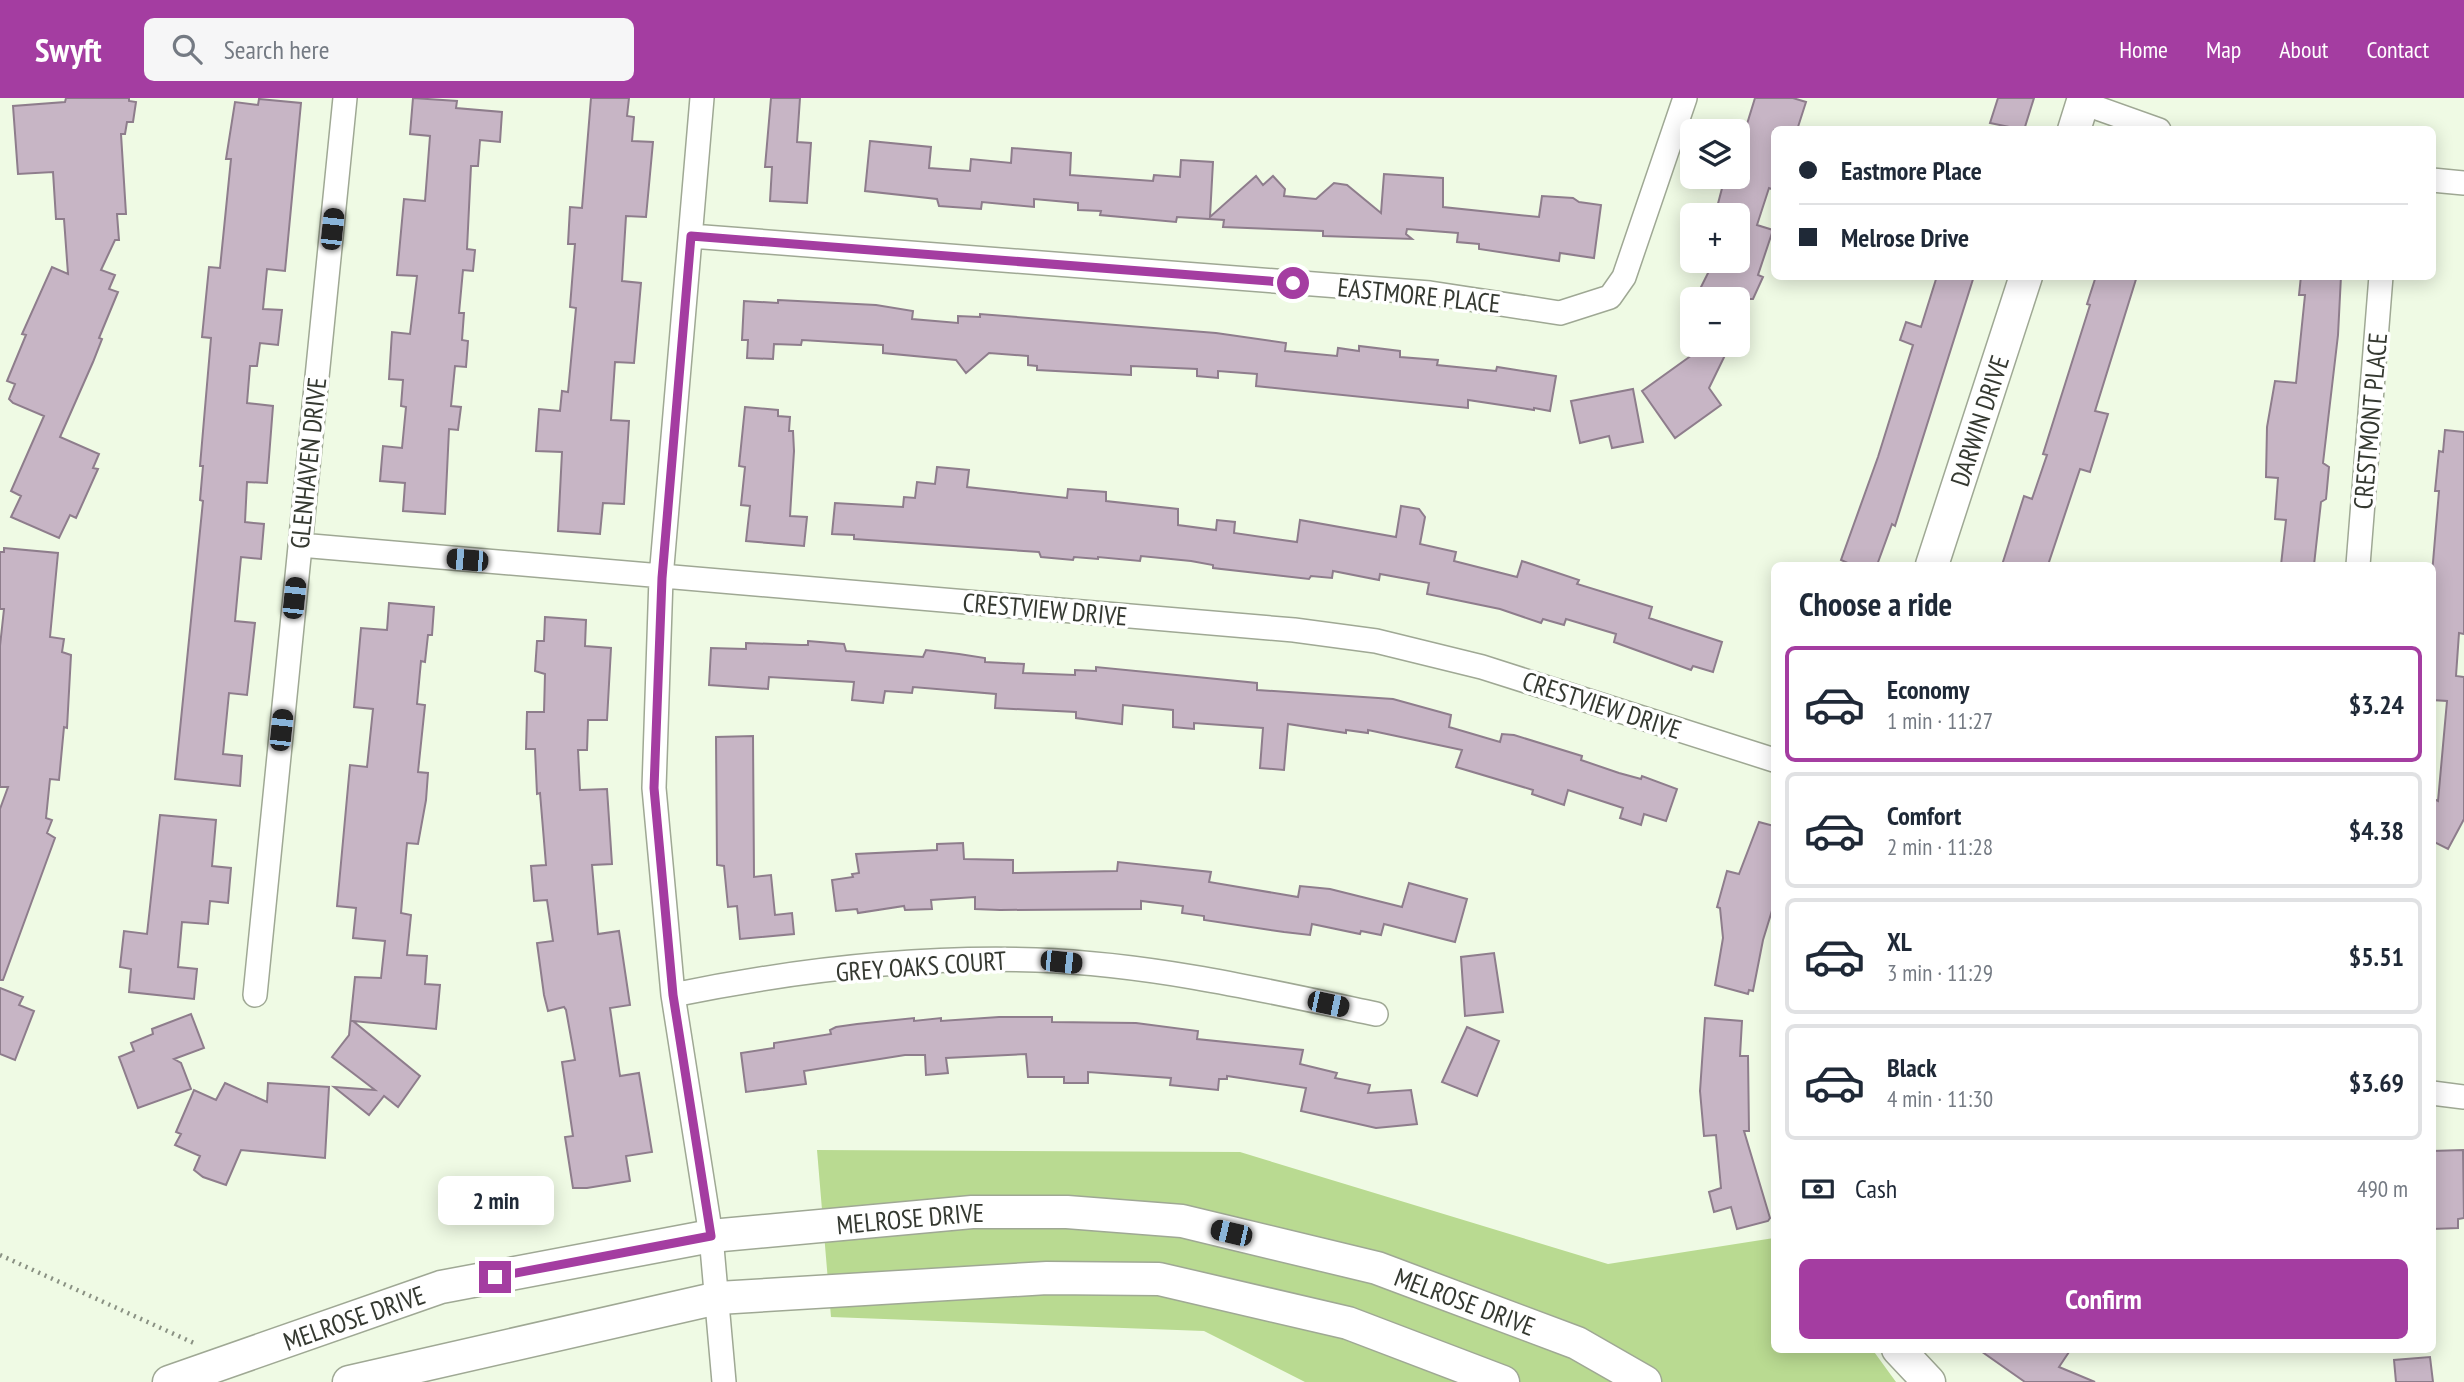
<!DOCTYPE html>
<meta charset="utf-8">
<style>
:root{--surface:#fff;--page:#f6f6f7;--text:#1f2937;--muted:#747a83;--line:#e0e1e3;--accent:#a43da1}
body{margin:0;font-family:"PT Sans Narrow",sans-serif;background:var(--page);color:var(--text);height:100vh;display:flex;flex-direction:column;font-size:26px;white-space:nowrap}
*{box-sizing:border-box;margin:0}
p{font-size:23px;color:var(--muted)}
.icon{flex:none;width:38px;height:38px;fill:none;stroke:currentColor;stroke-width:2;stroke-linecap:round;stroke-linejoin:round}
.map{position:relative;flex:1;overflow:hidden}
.drawer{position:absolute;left:1771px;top:464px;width:665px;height:791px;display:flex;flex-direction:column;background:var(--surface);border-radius:10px;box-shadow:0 4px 18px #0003}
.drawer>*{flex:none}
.banner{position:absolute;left:1771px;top:28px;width:665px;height:154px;border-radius:10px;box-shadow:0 4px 18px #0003;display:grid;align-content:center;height:154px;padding:0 28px;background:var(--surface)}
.controls{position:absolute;left:1680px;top:21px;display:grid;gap:14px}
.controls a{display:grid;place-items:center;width:70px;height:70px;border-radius:10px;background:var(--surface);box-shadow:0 4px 18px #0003;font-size:35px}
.end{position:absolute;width:32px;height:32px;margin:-16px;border:9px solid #a43da1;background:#fff;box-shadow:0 0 0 4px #fff}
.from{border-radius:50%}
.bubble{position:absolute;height:49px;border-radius:10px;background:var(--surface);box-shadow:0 4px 18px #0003;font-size:23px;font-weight:700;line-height:49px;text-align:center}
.car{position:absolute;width:21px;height:42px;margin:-21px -10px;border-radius:9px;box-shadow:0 0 5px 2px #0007;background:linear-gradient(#222 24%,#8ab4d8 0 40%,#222 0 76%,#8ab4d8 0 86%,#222 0)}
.banner b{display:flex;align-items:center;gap:24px;height:66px;font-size:26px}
.banner b+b{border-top:2px solid var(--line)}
.banner i{width:18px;height:18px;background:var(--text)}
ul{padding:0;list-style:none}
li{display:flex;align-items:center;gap:21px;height:116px;margin:0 14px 10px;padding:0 14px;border:4px solid var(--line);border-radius:10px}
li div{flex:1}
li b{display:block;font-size:26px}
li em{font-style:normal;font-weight:700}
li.on{border-color:var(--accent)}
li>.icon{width:63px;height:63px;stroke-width:1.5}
h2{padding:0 28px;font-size:32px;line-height:84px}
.pay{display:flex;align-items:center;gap:18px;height:77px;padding:0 28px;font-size:26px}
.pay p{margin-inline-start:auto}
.cta{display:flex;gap:14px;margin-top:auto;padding:14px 28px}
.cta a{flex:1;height:80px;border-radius:10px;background:var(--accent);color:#fff;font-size:28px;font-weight:700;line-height:80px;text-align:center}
header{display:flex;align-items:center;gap:42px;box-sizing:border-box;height:98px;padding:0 35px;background:var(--accent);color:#fff}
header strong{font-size:33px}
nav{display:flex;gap:38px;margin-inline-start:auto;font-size:24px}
.search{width:490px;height:63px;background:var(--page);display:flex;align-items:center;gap:18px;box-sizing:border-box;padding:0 24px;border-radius:10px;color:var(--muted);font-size:26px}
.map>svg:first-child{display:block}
.green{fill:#b9da91}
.building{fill:#c7b5c5;stroke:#8e7d8c;stroke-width:2}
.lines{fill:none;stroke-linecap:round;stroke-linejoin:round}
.street-casing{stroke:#9fa894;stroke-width:26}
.secondary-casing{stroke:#9fa894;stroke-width:35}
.path{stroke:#8a9183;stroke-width:4.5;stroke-dasharray:2 5;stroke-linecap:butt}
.street{stroke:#fff;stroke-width:23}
.secondary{stroke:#fff;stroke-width:32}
.route{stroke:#a43da1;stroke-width:9}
.labels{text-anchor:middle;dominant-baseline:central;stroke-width:7;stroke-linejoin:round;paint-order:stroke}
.street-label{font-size:26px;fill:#353931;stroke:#fff}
</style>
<header>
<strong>Swyft</strong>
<div class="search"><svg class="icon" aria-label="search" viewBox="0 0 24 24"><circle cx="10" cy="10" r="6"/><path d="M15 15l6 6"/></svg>Search here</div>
<nav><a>Home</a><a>Map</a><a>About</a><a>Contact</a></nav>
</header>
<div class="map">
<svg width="2464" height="1284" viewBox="0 0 2464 1284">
<rect width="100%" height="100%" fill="#effae4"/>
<!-- green -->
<path class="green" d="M 817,1052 L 1240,1054 L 1608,1166 L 1774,1140 L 1774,1251 L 1872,1251 L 1896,1284 L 1305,1284 L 1204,1233 L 831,1219 Z"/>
<!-- building -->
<path class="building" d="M 66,0 L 129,0 L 129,3 L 136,4 L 133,24 L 127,24 L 125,36 L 121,36 L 126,116 L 117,116 L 119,142 L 115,142 L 101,172 L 115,177 L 109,191 L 118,194 L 99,240 L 102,241 L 93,264 L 60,339 L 99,356 L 93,370 L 98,371 L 76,420 L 70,417 L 59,440 L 11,419 L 21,398 L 11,393 L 44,318 L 13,305 L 9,301 L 15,286 L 7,283 L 26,237 L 22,236 L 52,169 L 68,176 L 64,121 L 56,121 L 53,74 L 18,76 L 13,8 L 65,4 Z
M 413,0 L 457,3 L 456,10 L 502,14 L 500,44 L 480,42 L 478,68 L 471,68 L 467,151 L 475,152 L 473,173 L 463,172 L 459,215 L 464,215 L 462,242 L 468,243 L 466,269 L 455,268 L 451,308 L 461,309 L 458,332 L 449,331 L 445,416 L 403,413 L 405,385 L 380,383 L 383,348 L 402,350 L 406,309 L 401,308 L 403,282 L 389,281 L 392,234 L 410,236 L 417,178 L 397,177 L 404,101 L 425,103 L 430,38 L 410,36 Z
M 591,0 L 629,0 L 627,18 L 634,19 L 632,43 L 653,44 L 646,119 L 626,118 L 622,183 L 641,185 L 634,265 L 615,264 L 611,322 L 629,323 L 624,406 L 603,405 L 600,436 L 558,433 L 562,354 L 536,353 L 539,311 L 560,313 L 562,293 L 568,294 L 576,210 L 570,209 L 575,146 L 568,146 L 570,109 L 582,110 Z
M 771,0 L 800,0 L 797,44 L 811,45 L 807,105 L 770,103 L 772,69 L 765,69 Z
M 1755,0 L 1793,0 L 1806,4 L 1797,32 L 1774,32 L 1774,92 L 1769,90 L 1757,127 L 1773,132 L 1758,177 L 1763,179 L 1753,201 L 1695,201 L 1714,163 L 1738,163 L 1738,117 L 1715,117 L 1725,79 L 1732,82 L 1738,79 L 1743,39 Z
M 1998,0 L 2034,0 L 2024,32 L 1990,25 Z
M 259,1 L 301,5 L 285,173 L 267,171 L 263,211 L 282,212 L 278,247 L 260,245 L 257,268 L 250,268 L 247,305 L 273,308 L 267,385 L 247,384 L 245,424 L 264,426 L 261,461 L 241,459 L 235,523 L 255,525 L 247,597 L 229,595 L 223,656 L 242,658 L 240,688 L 175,681 L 203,403 L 200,402 L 203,368 L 200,368 L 211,240 L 202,239 L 209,169 L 220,170 L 231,61 L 226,61 L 235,4 L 258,7 Z
M 870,43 L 931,49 L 929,70 L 970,73 L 971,61 L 1011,65 L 1012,50 L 1071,55 L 1070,77 L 1153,83 L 1154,77 L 1180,79 L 1181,62 L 1213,64 L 1210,119 L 1256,78 L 1263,87 L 1273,78 L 1285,91 L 1284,98 L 1316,101 L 1334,85 L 1347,87 L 1381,115 L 1384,76 L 1443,80 L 1443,109 L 1539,119 L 1542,98 L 1573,100 L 1579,104 L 1601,107 L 1594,160 L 1560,155 L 1559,163 L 1479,151 L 1479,146 L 1457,144 L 1458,135 L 1407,131 L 1406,136 L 1412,141 L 1323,138 L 1323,133 L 1223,129 L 1224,122 L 1177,119 L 1176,124 L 1100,117 L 1101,113 L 1078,112 L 1078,105 L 1034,101 L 1034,109 L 982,104 L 981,111 L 939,108 L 937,101 L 865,93 Z
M 1937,178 L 1974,178 L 1895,428 L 1892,426 L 1877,467 L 1852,467 L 1841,462 L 1878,359 L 1913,247 L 1900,242 L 1906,224 L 1921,229 Z
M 2096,178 L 2137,178 L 2095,313 L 2108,316 L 2090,374 L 2080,371 L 2048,467 L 2002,467 L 2024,398 L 2032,401 L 2047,357 L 2043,356 L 2090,207 L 2087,206 Z
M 2301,178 L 2341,178 L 2338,237 L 2323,365 L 2329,369 L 2326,401 L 2321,404 L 2314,467 L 2281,467 L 2286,422 L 2275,421 L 2278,380 L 2266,379 L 2267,329 L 2275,283 L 2296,285 L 2305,197 L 2299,197 Z
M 778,202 L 876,207 L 913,213 L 912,221 L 958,225 L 958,218 L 980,219 L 980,216 L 1216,235 L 1286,245 L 1285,253 L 1337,258 L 1338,250 L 1359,253 L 1359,248 L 1400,253 L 1400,259 L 1438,262 L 1437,267 L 1496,273 L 1497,269 L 1556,278 L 1550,313 L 1534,310 L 1534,312 L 1468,302 L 1468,310 L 1256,288 L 1257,276 L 1218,273 L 1218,280 L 1197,278 L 1197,271 L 1131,268 L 1131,277 L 1037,272 L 1037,268 L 1028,267 L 1028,258 L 989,255 L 966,275 L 956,262 L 883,255 L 883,247 L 802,242 L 801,247 L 774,246 L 773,261 L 747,260 L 748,242 L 742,242 L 744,203 L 778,205 Z
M 1706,247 L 1730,247 L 1709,290 L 1721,307 L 1675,340 L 1642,293 Z
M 1633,291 L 1643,344 L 1612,350 L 1609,338 L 1580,345 L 1571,303 Z
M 745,309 L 778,312 L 778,318 L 790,319 L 789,333 L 793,333 L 794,353 L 790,418 L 807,419 L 804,448 L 746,443 L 750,408 L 741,407 L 745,369 L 739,368 Z
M 2445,332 L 2464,334 L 2464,536 L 2459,535 L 2456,578 L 2464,579 L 2464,721 L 2448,751 L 2432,743 L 2432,700 L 2438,703 L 2447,603 L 2432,602 L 2432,476 L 2439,393 L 2435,393 L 2439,353 L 2443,354 Z
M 937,369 L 969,372 L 967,389 L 1067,400 L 1068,391 L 1106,394 L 1106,403 L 1178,411 L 1178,427 L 1216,432 L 1217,422 L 1235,424 L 1234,435 L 1297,444 L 1300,422 L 1396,439 L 1401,408 L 1419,411 L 1425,419 L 1420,446 L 1456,454 L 1454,463 L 1517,479 L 1522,463 L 1579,482 L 1577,486 L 1652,509 L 1649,520 L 1722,544 L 1713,574 L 1693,568 L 1691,572 L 1614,544 L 1616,536 L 1566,521 L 1564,527 L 1543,521 L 1541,525 L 1500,511 L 1427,496 L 1429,485 L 1380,476 L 1379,482 L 1333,473 L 1332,480 L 1311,478 L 1309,481 L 1213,470 L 1213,467 L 1191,463 L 1141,458 L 1140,463 L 1098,459 L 1098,461 L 1074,459 L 1073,462 L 1041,459 L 1039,454 L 854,441 L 854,437 L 832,436 L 835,405 L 903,409 L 904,399 L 915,400 L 917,384 L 935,386 Z
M 4,450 L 58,455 L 50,539 L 64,541 L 62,554 L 71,557 L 67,630 L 64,629 L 59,682 L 50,681 L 46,720 L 52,722 L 47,735 L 55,740 L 3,882 L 0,882 L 0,711 L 8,689 L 0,689 L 0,548 L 4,511 L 0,511 L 0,454 L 4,454 Z
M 389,505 L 434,509 L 432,537 L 428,537 L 425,564 L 421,563 L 417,606 L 425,607 L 418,674 L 428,675 L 426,702 L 418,746 L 407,745 L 401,815 L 411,817 L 407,857 L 427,858 L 425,886 L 440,887 L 436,931 L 353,923 L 420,978 L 398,1009 L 384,998 L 369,1017 L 334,989 L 375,992 L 332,959 L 349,937 L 355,879 L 381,880 L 385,843 L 353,840 L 356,810 L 337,808 L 350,667 L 367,669 L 373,611 L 354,609 L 361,530 L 387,532 Z
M 545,519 L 586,522 L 585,548 L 611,550 L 607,622 L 588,622 L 587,652 L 578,652 L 580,692 L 607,691 L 612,766 L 592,767 L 598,836 L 619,833 L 630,907 L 610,910 L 620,978 L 639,975 L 652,1054 L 626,1058 L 630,1083 L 587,1090 L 573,1090 L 565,1039 L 573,1038 L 562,964 L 575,962 L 566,912 L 564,909 L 548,913 L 544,897 L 537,845 L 553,843 L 547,802 L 534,803 L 531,768 L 546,767 L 540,695 L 537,696 L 535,651 L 526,651 L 527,614 L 544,614 L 545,576 L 535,573 L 537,543 L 544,543 Z
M 808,543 L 844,546 L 846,553 L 923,559 L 926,552 L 959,556 L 985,560 L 985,564 L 1024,566 L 1023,575 L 1075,577 L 1075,572 L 1096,573 L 1096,569 L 1257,585 L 1257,592 L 1393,601 L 1451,617 L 1449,629 L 1500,644 L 1502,636 L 1514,637 L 1582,658 L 1581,662 L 1619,675 L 1641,681 L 1642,678 L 1677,691 L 1666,723 L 1644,716 L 1641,727 L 1620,720 L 1623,710 L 1568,692 L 1564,707 L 1532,696 L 1533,692 L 1456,669 L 1462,652 L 1368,632 L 1368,635 L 1346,632 L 1346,635 L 1288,626 L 1284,672 L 1260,670 L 1263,630 L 1194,625 L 1194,631 L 1173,629 L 1173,612 L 1123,607 L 1122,626 L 1076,620 L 1076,614 L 995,610 L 996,596 L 913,589 L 912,595 L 885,593 L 883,605 L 852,602 L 854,584 L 769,579 L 768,591 L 709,587 L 711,550 L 746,551 L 746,545 L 801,547 L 808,547 Z
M 753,638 L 754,779 L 771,777 L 775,817 L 792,815 L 794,836 L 740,841 L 737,808 L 728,809 L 724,768 L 717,767 L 716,639 Z
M 160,717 L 216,722 L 212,768 L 231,770 L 228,805 L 210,803 L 208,826 L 182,824 L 178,869 L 197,871 L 194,901 L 129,894 L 131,871 L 120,869 L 124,833 L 147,836 Z
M 1759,724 L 1774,728 L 1774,806 L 1763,842 L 1753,893 L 1749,892 L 1748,896 L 1715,887 L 1723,840 L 1720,810 L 1717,809 L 1727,773 L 1739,776 Z
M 963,745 L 964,761 L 1013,762 L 1013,775 L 1117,773 L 1118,764 L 1211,774 L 1209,784 L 1298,799 L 1300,788 L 1330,791 L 1402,809 L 1409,785 L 1467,801 L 1455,844 L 1384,826 L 1381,837 L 1361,833 L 1360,836 L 1312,826 L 1310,837 L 1284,834 L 1204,822 L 1204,818 L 1182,815 L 1183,808 L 1141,803 L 1141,811 L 1000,812 L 975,811 L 975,799 L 931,802 L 932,811 L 905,812 L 904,808 L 858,815 L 857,811 L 836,813 L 832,782 L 853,779 L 852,776 L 859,775 L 856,756 L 937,752 L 937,746 Z
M 1494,855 L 1503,914 L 1465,918 L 1461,859 Z
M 0,890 L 23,899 L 19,907 L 34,913 L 15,962 L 0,956 Z
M 191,916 L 204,950 L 174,961 L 181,965 L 191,991 L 138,1010 L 119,959 L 134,953 L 131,945 L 153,936 L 152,931 Z
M 999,919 L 1052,919 L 1052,924 L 1136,925 L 1198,933 L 1197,941 L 1303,952 L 1300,966 L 1337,975 L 1335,980 L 1370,987 L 1368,995 L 1411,992 L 1417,1026 L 1376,1030 L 1301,1013 L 1306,990 L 1227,978 L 1227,981 L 1219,981 L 1218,992 L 1170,987 L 1171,980 L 1088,974 L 1088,985 L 1064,985 L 1064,979 L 1028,979 L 1026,956 L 946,960 L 948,975 L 926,977 L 925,957 L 905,957 L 804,973 L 806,986 L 746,994 L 741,955 L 774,950 L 774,945 L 831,936 L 830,932 L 836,929 L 857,926 L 914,920 L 914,923 L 941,920 L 941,923 Z
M 1705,920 L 1742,923 L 1740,958 L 1748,958 L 1749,1033 L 1744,1033 L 1770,1120 L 1768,1123 L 1737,1131 L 1731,1109 L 1714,1114 L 1709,1094 L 1721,1090 L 1716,1037 L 1704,1038 L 1700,993 Z
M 1467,929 L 1499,943 L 1477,998 L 1442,984 Z
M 225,985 L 267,1004 L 268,985 L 329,989 L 325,1060 L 241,1052 L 226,1087 L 203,1079 L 194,1072 L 200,1058 L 175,1047 L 181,1036 L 176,1034 L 194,992 L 216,1002 Z
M 2463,1052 L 2464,1120 L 2458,1121 L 2458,1130 L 2432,1131 L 2432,1053 Z
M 1978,1251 L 2071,1251 L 2059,1269 L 2095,1284 L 2025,1284 Z
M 2430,1259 L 2433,1284 L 2396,1284 L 2394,1262 Z"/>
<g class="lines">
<!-- street casing -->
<g class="street-casing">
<path id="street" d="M 702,0 L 661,480 L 654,690 L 673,897 L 711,1138 L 724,1284
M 2083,5 L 2159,32
M 2432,82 L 2464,85
M 691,138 L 1430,195 L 1560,215 L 1610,199 L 1624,179 L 1685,0
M 300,447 L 1294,532 L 1376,543 L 1482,569 L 1774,662
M 2358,467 L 2381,178
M 255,897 L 345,0
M 673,897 C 790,873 916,858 1036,862 C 1151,866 1264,892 1376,916
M 2432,995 L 2464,999"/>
</g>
<!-- secondary casing -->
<g class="secondary-casing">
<g id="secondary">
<path d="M 2074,32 L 2084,0"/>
<path id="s1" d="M 1932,467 L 2026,178"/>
<path d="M 1898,1251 L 1929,1284"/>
<path id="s2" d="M 169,1284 L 441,1189 L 711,1138 L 972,1114 L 1067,1114 L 1182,1123 L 1377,1170 L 1577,1245 L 1645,1284"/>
<path d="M 349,1284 L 718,1200 L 1047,1180 L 1159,1181 L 1348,1225 L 1503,1284"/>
</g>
</g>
<!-- path -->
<path class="path" d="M 0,1157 L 196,1246"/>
<!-- street -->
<use href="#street" class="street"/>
<!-- secondary -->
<use href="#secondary" class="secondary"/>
</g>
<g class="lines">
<!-- route -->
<path class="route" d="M 495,1179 L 711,1138 L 673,897 L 654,690 L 662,480 L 691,138 L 1293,185"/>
</g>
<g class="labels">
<!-- street labels -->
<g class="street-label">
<text transform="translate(1419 197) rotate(6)">EASTMORE PLACE</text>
<text stroke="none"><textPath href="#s1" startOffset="152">DARWIN DRIVE</textPath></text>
<text transform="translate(2370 323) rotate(-85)">CRESTMONT PLACE</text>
<text transform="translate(308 365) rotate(-84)">GLENHAVEN DRIVE</text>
<text transform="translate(1045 511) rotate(5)">CRESTVIEW DRIVE</text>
<text transform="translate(1602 607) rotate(18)">CRESTVIEW DRIVE</text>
<text transform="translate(921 868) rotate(-4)">GREY OAKS COURT</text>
<text stroke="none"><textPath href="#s2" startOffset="763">MELROSE DRIVE</textPath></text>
<text stroke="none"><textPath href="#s2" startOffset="1330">MELROSE DRIVE</textPath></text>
<text stroke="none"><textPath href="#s2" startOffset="196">MELROSE DRIVE</textPath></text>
</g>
</g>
</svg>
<div class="controls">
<a><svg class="icon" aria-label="layers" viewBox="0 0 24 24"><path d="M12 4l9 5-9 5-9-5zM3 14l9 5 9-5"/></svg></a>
<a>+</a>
<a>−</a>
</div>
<i class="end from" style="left:1293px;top:185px"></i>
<i class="end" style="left:495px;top:1179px"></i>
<div class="bubble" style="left:438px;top:1078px;width:116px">2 min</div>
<i class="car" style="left:332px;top:131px;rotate:6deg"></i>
<i class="car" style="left:467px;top:462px;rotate:275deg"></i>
<i class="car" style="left:294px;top:500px;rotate:6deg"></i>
<i class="car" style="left:281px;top:632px;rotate:6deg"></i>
<i class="car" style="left:1061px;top:864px;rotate:96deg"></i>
<i class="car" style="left:1328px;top:906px;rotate:102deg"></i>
<i class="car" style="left:1231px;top:1135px;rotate:283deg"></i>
<div class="banner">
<b><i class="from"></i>Eastmore Place</b>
<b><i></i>Melrose Drive</b>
</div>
<section class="drawer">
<h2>Choose a ride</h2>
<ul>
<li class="on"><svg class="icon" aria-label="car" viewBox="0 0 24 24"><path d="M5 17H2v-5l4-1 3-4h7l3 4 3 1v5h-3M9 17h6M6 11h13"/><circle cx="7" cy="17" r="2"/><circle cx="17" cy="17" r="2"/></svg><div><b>Economy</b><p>1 min · 11:27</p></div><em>$3.24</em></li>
<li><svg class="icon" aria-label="car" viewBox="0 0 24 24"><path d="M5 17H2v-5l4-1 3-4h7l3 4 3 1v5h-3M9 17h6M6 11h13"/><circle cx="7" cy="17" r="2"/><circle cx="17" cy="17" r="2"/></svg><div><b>Comfort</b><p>2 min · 11:28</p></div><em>$4.38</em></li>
<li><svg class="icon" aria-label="car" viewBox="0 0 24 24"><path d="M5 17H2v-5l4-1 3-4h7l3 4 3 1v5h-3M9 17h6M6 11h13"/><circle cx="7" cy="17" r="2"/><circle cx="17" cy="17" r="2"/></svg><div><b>XL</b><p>3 min · 11:29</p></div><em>$5.51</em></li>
<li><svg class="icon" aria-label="car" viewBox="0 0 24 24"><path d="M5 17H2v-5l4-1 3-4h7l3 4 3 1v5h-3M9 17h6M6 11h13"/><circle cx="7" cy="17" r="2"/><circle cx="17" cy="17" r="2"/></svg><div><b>Black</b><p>4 min · 11:30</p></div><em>$3.69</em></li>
</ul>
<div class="pay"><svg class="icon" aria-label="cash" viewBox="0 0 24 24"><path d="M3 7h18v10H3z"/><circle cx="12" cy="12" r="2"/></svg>Cash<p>490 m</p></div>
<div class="cta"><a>Confirm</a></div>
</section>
</div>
